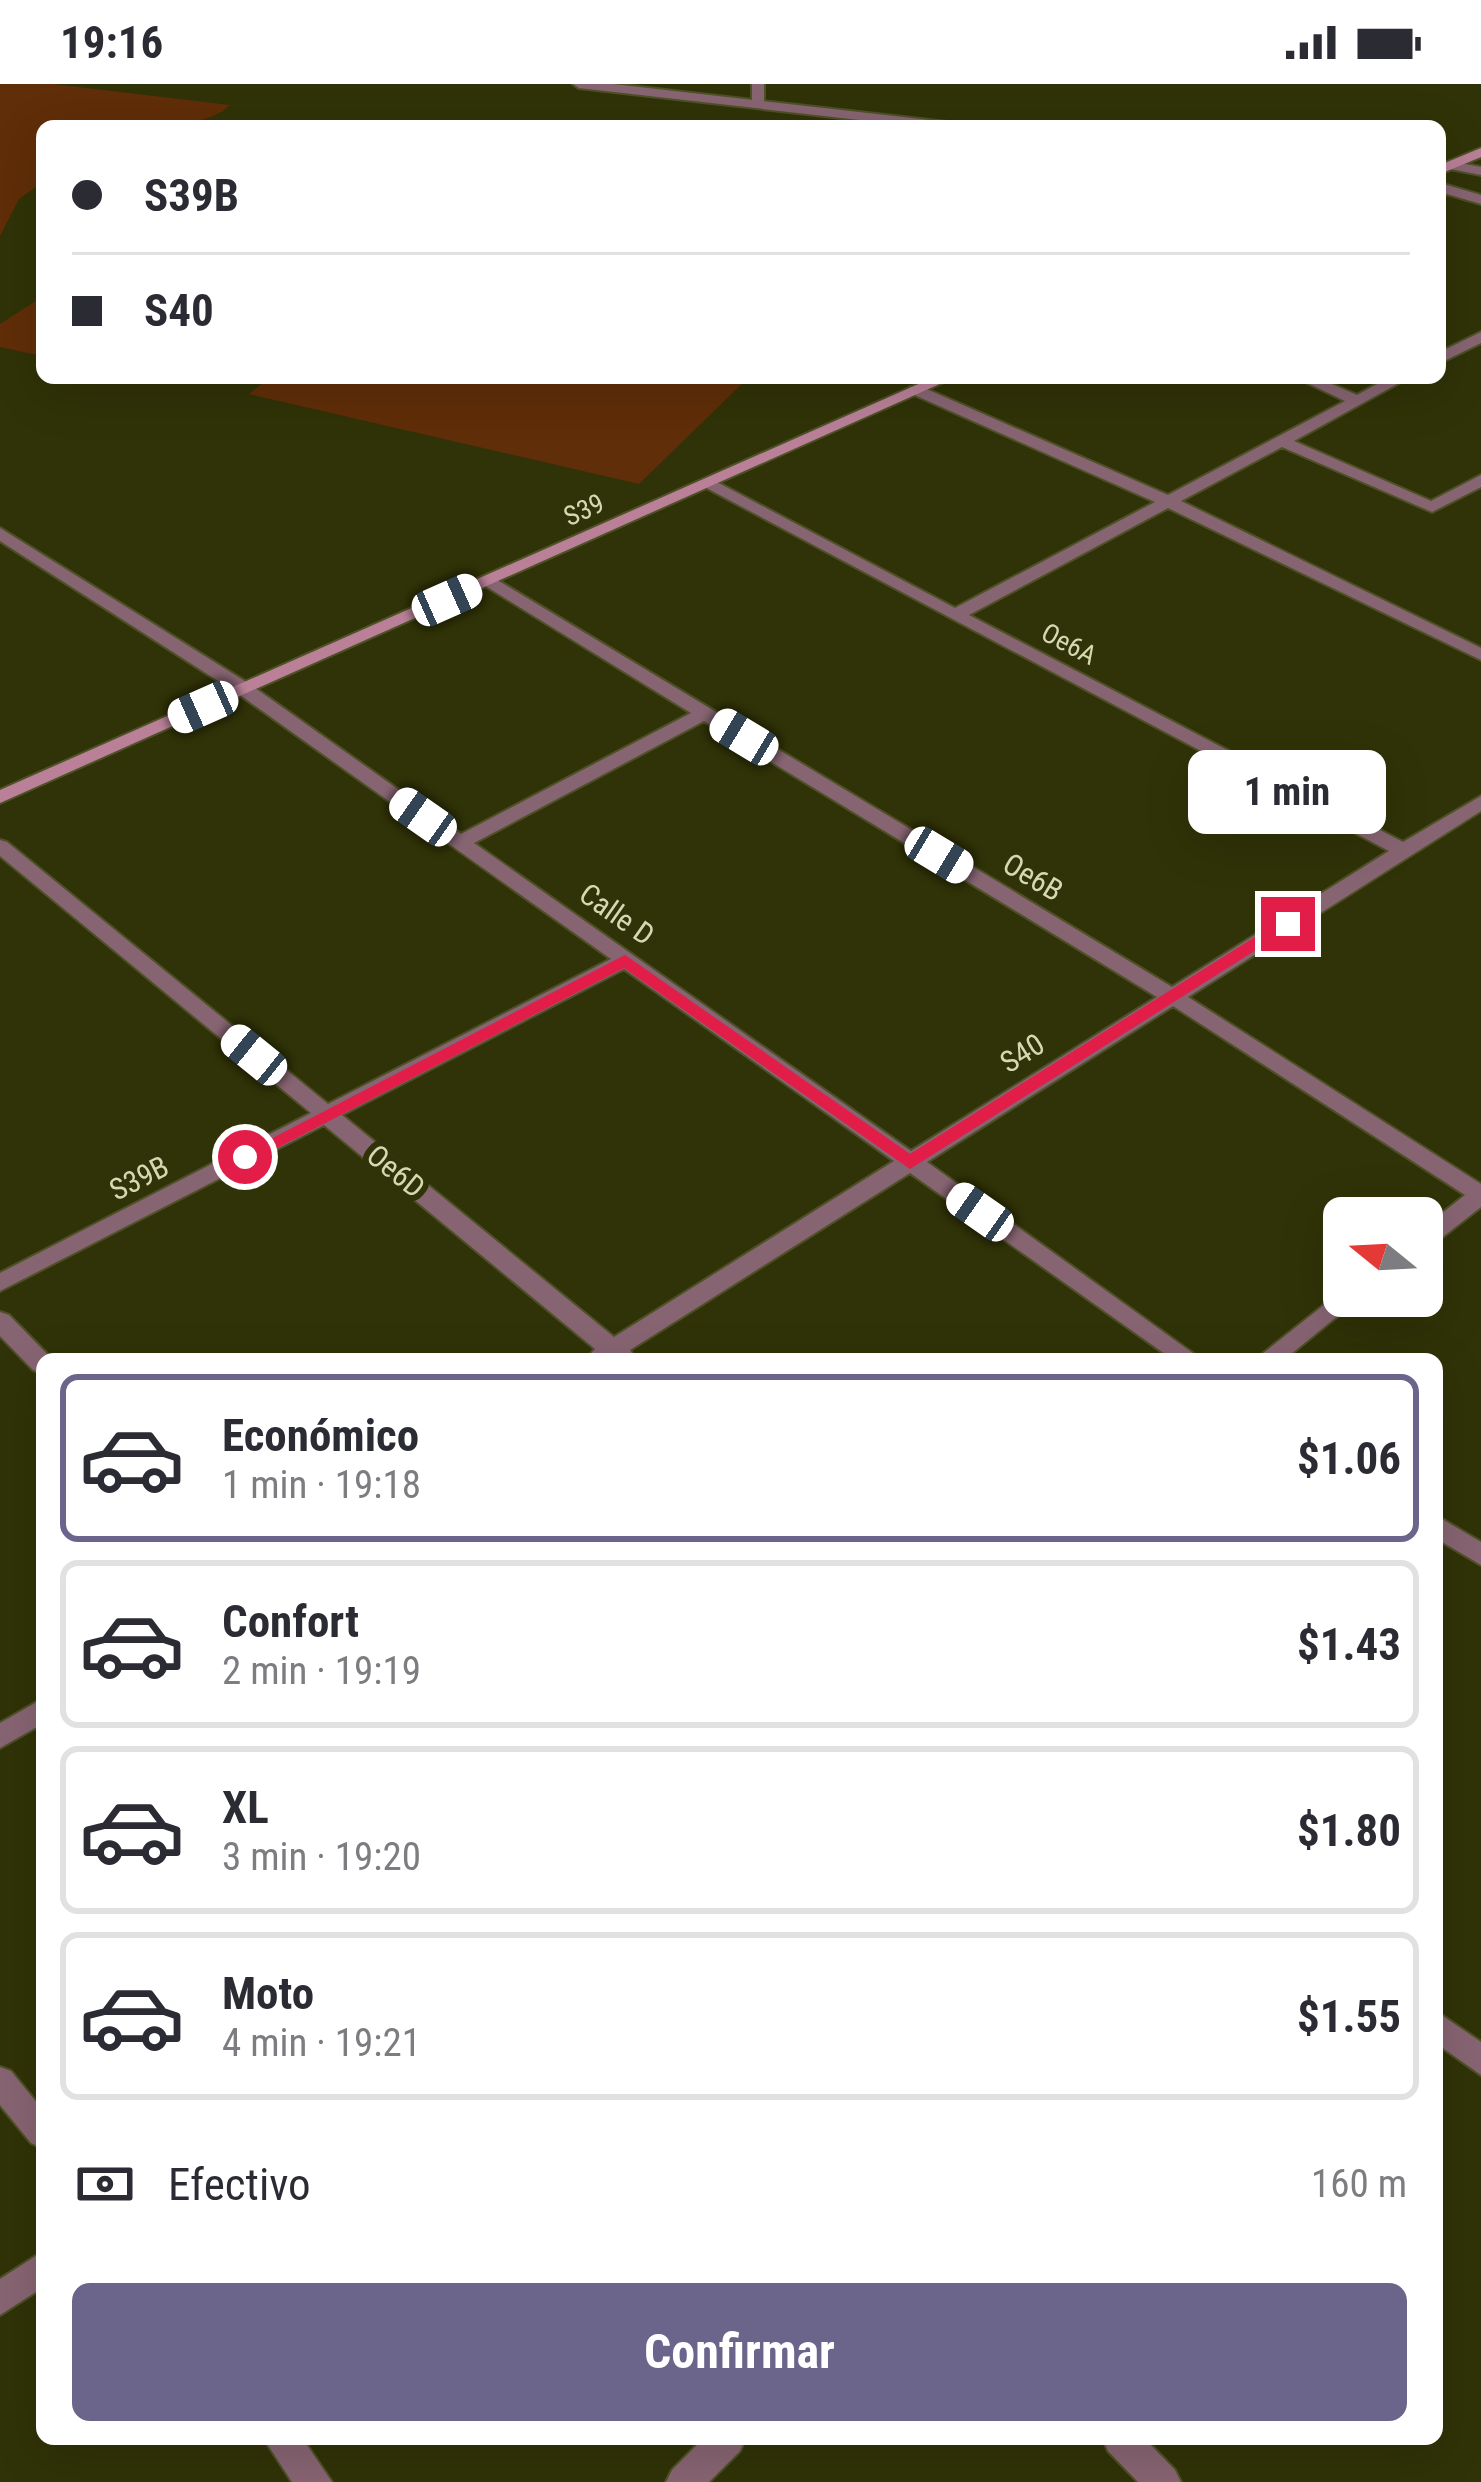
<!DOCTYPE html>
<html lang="es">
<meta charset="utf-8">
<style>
:root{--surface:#fff;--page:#f7f7f7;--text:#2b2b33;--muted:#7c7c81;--line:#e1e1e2;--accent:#6b658b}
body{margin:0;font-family:"Roboto Condensed",sans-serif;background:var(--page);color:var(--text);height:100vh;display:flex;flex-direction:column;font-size:45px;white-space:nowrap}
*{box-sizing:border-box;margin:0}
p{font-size:39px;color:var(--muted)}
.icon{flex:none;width:66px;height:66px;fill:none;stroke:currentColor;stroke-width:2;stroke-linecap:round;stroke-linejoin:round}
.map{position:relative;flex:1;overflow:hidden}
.sheet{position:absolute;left:36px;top:1269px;width:1407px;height:1092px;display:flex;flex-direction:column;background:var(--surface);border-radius:18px;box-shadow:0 12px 48px #0002}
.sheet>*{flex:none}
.guide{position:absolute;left:36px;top:36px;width:1410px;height:264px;border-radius:18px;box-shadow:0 12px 48px #0002;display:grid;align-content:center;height:264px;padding:0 36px;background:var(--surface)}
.needle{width:78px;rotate:288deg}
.buttons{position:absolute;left:1323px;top:1113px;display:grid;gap:24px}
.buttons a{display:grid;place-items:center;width:120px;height:120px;border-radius:18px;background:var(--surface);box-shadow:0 12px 48px #0002;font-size:60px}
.end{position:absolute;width:54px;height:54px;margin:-27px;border:15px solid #e11d48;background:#fff;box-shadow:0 0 0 6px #fff}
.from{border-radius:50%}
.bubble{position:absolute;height:84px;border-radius:18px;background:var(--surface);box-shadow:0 12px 48px #0002;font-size:39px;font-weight:700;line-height:84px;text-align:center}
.car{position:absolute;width:36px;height:72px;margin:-36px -18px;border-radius:15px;box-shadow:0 0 9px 3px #0007;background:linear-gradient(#fff 24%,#345 0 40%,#fff 0 76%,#345 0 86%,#fff 0)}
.guide b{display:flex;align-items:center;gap:42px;height:114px;font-size:45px}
.guide b+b{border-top:3px solid var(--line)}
.guide i{width:30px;height:30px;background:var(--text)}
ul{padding:21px 0 0;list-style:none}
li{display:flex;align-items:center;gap:36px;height:168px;margin:0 24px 18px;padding:0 12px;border:6px solid var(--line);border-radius:18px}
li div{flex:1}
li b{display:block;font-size:45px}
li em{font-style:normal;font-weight:700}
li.current{border-color:var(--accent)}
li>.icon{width:108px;height:108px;stroke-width:1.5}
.pay{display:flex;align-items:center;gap:30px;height:132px;padding:0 36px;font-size:45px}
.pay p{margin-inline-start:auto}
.primary-button{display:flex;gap:24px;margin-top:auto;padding:24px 36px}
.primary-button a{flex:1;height:138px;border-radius:18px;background:var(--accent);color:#fff;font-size:48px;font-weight:700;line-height:138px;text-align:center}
.status{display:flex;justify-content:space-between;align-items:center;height:84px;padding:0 60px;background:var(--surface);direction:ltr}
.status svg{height:33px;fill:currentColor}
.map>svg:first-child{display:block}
.green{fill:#602e08}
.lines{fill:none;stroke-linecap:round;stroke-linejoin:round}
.lane-casing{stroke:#4e5026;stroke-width:4}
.street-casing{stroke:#4e5026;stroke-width:4}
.secondary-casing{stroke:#4e5026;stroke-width:4}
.lane{fill:#876472;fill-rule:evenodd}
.street{fill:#876472;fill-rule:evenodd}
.secondary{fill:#b98098;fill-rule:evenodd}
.route{fill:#e11d48}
.labels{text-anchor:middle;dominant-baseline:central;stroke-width:12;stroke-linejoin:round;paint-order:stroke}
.far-street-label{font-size:27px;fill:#d5d9b3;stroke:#303207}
.street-label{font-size:30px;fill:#d5d9b3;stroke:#303207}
</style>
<div class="status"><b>19:16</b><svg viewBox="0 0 49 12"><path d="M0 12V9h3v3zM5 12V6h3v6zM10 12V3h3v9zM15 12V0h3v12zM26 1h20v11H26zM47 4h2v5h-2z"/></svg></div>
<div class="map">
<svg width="1481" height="2398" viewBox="0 0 1481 2398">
<rect width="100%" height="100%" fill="#303207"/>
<!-- green -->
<path class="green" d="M 0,0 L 53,0 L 230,21 C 203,52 85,42 42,42 L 42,99 L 19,115 L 0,152 Z
M 42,213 L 42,272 L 0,263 L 0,240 Z
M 269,294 L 748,294 L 639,400 L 249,310 Z"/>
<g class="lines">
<!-- lane casing -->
<g class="lane-casing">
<path id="lane" d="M 752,0 L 764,0 L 764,24 L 752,21 Z"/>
</g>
<!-- street casing -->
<g class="street-casing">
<path id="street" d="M 573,0 L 613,0 L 947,38 L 954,42 L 912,42 L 579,4 Z
M 1455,78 L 1481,83 L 1481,91 L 1450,85 L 1450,79 Z
M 1440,99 L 1481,111 L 1481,120 L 1440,108 Z
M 1481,248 L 1481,259 L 1440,279 L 1440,268 Z
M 1297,294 L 1318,294 L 1357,311 L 1388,294 L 1408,294 L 1294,357 L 1431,417 L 1481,391 L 1481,403 L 1432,428 L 1282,363 L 1181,417 L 1481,564 L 1481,576 L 1168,424 L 969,531 L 1403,758 L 1481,712 L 1481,727 L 1188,913 L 1481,1100 L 1481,1123 L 1430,1163 L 1422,1165 L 1422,1145 L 1465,1111 L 1173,922 L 927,1078 L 1201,1275 L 1172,1275 L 910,1089 L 630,1266 L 636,1275 L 586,1275 L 595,1265 L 324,1041 L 0,1207 L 0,1189 L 311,1029 L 0,772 L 0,756 L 7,758 L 328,1020 L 611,875 L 237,609 L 0,457 L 0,444 L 251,601 L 461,750 L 691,629 L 479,498 L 494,494 L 1172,903 L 1389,767 L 701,401 L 715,397 L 955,524 L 1155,418 L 910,309 L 910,303 L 922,303 L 1168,411 L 1345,317 ZM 704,637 L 1157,913 L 911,1067 L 474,759 ZM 624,885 L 894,1077 L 614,1253 L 342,1031 Z
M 1344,1205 L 1344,1212 L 1362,1212 L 1285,1275 L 1256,1275 Z
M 0,1228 L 9,1231 L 51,1274 L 42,1275 L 42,1289 L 33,1286 L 0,1252 Z
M 1437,1432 L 1481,1458 L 1481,1481 L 1437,1455 Z
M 42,1615 L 42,1640 L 0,1664 L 0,1639 Z
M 1437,1928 L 1481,1958 L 1481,1991 L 1437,1960 Z
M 0,1983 L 11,1987 L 42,2025 L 42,2064 L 31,2059 L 0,2021 Z
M 42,2168 L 42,2204 L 0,2231 L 0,2195 Z
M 264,2355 L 303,2355 L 332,2398 L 292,2398 Z
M 703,2355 L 745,2355 L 740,2367 L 709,2398 L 666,2398 L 672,2386 Z
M 1103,2355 L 1145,2355 L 1175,2386 L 1181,2398 L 1138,2398 L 1108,2367 Z"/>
</g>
<!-- secondary casing -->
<g class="secondary-casing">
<path id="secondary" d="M 1481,64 L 1481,73 L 1440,90 L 1440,81 Z
M 932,294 L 953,294 L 0,719 L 0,706 Z"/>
</g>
<!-- lane -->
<use href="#lane" class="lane"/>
<!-- street -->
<use href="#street" class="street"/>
<!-- secondary -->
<use href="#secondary" class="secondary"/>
</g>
<!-- route -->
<path class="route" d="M 1282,836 L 1297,840 L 910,1085 L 624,884 L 252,1077 L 236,1073 L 625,871 L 910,1070 Z"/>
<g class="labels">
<!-- far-street labels -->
<g class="far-street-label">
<text transform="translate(584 426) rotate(-24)">S39</text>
<text transform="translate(1069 560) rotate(28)">Oe6A</text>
</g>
<!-- street labels -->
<g class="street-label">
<text transform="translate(1033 793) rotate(31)">Oe6B</text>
<text transform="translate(617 830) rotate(35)">Calle D</text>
<text transform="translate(1022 969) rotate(-32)">S40</text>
<text transform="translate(396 1087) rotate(39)">Oe6D</text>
<text transform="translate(139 1094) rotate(-27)">S39B</text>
</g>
</g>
</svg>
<div class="buttons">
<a><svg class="needle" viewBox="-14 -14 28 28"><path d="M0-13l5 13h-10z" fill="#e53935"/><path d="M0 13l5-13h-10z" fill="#7c7c81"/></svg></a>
</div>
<i class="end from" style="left:245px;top:1073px"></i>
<i class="end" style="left:1288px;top:840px"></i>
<div class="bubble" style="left:1188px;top:666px;width:198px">1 min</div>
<i class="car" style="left:447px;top:516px;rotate:66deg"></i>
<i class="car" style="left:203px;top:623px;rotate:246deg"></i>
<i class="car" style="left:744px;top:653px;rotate:301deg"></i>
<i class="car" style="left:423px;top:733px;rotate:305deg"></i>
<i class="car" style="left:939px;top:771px;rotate:121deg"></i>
<i class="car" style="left:254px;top:971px;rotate:309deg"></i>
<i class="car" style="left:980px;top:1128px;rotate:305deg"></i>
<div class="guide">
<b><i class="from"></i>S39B</b>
<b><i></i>S40</b>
</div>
<section class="sheet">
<ul>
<li class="current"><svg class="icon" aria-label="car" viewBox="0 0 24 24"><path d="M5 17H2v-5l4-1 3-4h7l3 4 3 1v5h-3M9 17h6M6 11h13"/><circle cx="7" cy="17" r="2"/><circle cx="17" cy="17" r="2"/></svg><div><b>Económico</b><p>1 min · 19:18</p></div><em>$1.06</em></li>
<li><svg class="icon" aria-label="car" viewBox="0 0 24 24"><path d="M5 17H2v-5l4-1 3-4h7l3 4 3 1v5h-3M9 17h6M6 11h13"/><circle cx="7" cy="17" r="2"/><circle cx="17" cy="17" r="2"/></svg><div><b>Confort</b><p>2 min · 19:19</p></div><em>$1.43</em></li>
<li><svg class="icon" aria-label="car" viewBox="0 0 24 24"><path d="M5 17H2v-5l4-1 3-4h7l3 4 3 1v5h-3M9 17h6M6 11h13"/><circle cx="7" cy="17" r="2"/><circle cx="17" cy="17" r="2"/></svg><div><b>XL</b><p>3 min · 19:20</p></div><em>$1.80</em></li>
<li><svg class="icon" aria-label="car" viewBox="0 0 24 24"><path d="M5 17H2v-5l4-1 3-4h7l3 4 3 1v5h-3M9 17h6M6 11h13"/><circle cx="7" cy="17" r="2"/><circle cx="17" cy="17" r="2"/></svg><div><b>Moto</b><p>4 min · 19:21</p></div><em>$1.55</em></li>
</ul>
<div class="pay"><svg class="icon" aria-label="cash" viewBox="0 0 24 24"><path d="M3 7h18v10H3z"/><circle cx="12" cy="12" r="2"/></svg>Efectivo<p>160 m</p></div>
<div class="primary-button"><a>Confirmar</a></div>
</section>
</div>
